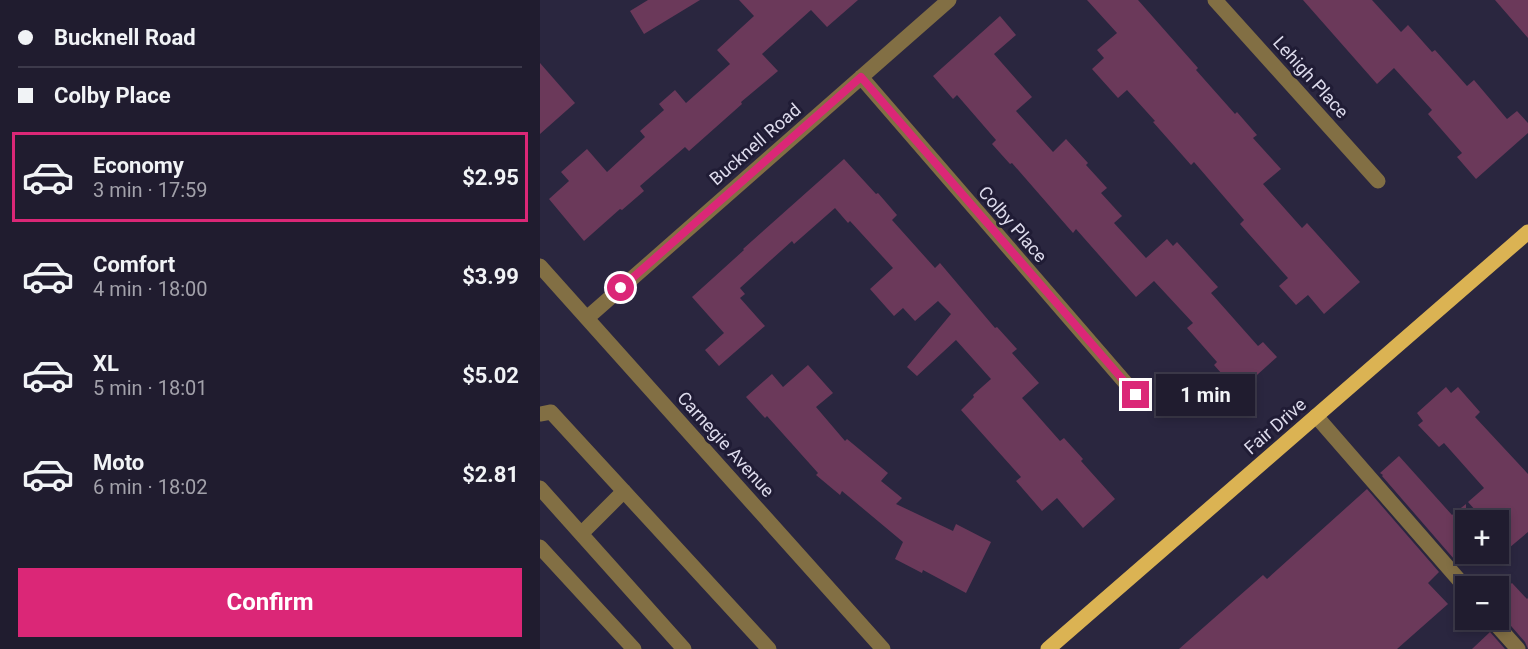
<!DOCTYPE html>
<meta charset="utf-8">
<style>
:root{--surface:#201c2f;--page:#282537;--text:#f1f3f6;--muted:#a2a1aa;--line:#3d3a4b;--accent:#db2777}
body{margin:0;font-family:Roboto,sans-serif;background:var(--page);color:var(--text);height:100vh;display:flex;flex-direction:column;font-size:22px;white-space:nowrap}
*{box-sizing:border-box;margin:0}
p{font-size:20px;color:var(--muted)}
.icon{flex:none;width:33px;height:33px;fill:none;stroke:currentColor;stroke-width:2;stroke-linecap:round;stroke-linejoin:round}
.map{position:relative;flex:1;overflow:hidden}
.panel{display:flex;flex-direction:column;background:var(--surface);width:540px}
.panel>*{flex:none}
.banner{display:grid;align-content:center;height:132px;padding:0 18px;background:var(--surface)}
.buttons{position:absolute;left:915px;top:510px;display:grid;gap:12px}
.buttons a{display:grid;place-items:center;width:54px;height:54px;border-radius:0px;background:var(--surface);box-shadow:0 3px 9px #0003,0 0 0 2px var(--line);font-size:30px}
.end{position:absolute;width:27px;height:27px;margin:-14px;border:8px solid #db2777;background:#fff;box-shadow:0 0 0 3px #fff}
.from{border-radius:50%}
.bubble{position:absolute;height:42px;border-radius:0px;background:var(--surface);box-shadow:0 3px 9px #0003,0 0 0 2px var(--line);font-size:20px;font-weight:700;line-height:42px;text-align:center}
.banner b{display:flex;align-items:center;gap:21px;height:57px;font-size:22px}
.banner b+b{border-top:2px solid var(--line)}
.banner i{width:15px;height:15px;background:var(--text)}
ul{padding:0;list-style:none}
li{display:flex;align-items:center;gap:18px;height:90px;margin:0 12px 9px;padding:0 6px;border:3px solid transparent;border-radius:0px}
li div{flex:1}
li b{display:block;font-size:22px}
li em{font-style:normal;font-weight:700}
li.current{border-color:var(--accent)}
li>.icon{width:54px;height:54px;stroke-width:1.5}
.button{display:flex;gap:12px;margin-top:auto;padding:12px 18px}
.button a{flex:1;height:69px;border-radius:0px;background:var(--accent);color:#fff;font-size:24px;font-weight:700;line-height:69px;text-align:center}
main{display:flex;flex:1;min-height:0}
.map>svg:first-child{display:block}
.building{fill:#6b395a}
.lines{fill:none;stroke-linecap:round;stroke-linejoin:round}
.minor{stroke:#826f44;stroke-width:15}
.major{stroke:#dbb353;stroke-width:15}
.route{stroke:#db2777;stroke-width:8}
.labels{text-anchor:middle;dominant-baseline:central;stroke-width:6;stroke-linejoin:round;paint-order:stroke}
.street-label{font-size:18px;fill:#dddbec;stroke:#201c35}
</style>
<main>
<section class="panel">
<div class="banner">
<b><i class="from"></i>Bucknell Road</b>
<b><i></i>Colby Place</b>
</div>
<ul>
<li class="current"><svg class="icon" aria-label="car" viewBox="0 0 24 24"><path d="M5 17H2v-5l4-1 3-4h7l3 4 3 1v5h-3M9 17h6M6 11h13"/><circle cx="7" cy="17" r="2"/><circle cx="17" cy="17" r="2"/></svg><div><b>Economy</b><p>3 min · 17:59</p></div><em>$2.95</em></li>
<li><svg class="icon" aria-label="car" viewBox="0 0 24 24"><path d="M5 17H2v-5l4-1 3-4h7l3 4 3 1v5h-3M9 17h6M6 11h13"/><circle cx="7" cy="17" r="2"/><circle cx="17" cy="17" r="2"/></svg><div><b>Comfort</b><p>4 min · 18:00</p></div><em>$3.99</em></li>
<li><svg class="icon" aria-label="car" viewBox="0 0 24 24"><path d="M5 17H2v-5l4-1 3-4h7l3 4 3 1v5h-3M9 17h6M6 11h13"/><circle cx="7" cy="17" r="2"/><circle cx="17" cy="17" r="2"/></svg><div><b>XL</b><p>5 min · 18:01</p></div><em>$5.02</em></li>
<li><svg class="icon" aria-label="car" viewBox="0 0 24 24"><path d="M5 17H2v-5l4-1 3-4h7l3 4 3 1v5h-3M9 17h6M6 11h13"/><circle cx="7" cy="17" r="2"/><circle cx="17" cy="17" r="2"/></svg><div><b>Moto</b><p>6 min · 18:02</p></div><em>$2.81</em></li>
</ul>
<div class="button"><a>Confirm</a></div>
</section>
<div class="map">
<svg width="988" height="649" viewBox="0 0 988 649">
<rect width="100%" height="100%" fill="#2a263f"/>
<!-- building -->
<path class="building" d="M 108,0 L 160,0 L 104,34 L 90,11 Z
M 199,0 L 318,0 L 287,27 L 271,10 L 222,54 L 238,71 L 201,102 L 202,104 L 149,151 L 145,147 L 100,186 L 104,191 L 82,210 L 80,209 L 44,241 L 9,199 L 29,181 L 21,172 L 47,149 L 67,172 L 105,137 L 100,131 L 124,110 L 119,104 L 135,90 L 146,103 L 190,64 L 177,50 L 214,16 Z
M 547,0 L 598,0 L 658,68 L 656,70 L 695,114 L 697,112 L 717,135 L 713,138 L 741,169 L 723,184 L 762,228 L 767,223 L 820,282 L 784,314 L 768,295 L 756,305 L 739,286 L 748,278 L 700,224 L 704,220 L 654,162 L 651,165 L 613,122 L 615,121 L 587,90 L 578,98 L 552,69 L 564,58 L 557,50 L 577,33 Z
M 763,0 L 832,0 L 861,32 L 868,25 L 892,52 L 895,50 L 927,86 L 934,80 L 967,119 L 977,111 L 988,123 L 988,133 L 936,179 L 917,157 L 922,153 L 888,114 L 892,110 L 854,68 L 837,84 Z
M 955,0 L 988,0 L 988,38 Z
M 460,16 L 476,35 L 454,54 L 492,97 L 476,111 L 513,152 L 526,139 L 548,163 L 546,165 L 567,188 L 561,193 L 582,216 L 574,223 L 606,258 L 627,239 L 633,246 L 637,242 L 678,287 L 671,293 L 718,346 L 723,342 L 737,357 L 698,392 L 674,365 L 677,362 L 647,328 L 653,323 L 614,281 L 596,297 L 536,229 L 533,233 L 472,163 L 470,164 L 452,144 L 456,140 L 417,95 L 413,99 L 393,76 Z
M 0,63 L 35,103 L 0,134 Z
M 304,159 L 336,194 L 338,193 L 357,215 L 352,220 L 395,268 L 400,263 L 455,328 L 457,327 L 477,349 L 472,353 L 499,383 L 482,398 L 520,441 L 524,438 L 543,459 L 541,461 L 575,499 L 543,528 L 517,498 L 502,511 L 476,481 L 481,477 L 421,410 L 434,397 L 433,395 L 451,379 L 416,340 L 377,376 L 367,367 L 411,314 L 398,301 L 375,321 L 363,308 L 354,316 L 330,289 L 353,268 L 310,221 L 308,223 L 295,208 L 254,244 L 252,241 L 200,288 L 205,294 L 200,298 L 225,326 L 179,366 L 165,350 L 184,333 L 152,297 L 204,250 L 203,249 Z
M 268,365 L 293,393 L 276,407 L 305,441 L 307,439 L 348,473 L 341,481 L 362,498 L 356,504 L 413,531 L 416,524 L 451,542 L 426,593 L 383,570 L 382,573 L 355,559 L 363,542 L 302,491 L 300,495 L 276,475 L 278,473 L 227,416 L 225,418 L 206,397 L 232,374 L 243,387 Z
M 906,387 L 911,393 L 918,387 L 940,412 L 935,417 L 988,474 L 988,532 L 969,548 L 958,536 L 958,520 L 944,520 L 928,502 L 944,488 L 904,443 L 899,447 L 878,425 L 883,421 L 877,413 Z
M 859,456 L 912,515 L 926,504 L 926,549 L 914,559 L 842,476 L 843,475 L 840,473 Z
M 827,489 L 899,572 L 888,583 L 908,604 L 857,649 L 639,649 L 723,575 L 727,579 Z
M 972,583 L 987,599 L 988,598 L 988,649 L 985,642 L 965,619 L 968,616 L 958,605 L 958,594 Z
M 950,632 L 965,649 L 932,649 Z"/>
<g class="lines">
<!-- minor -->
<path class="minor" d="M 675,0 L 838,181
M 321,77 L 596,395
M 0,266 L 343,649
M 47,318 L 409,0
M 0,414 L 11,412 L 229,649
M 776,416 L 926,588
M 0,488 L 144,649
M 41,534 L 84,491
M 0,547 L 94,649
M 952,620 L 978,649"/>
<!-- major -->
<path class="major" d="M 508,649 L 988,232"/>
</g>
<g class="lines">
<!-- route -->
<path class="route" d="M 81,288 L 321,77 L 596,395"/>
</g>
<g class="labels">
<!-- street labels -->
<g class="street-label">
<text transform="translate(771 77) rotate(48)">Lehigh Place</text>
<text transform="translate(215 144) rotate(-41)">Bucknell Road</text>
<text transform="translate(473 224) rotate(49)">Colby Place</text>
<text transform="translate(735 426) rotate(-41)">Fair Drive</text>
<text transform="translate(186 444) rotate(48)">Carnegie Avenue</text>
</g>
</g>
</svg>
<div class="buttons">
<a>+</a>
<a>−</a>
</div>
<i class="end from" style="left:81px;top:288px"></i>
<i class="end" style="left:596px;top:395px"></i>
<div class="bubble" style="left:616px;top:374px;width:99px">1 min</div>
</div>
</main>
